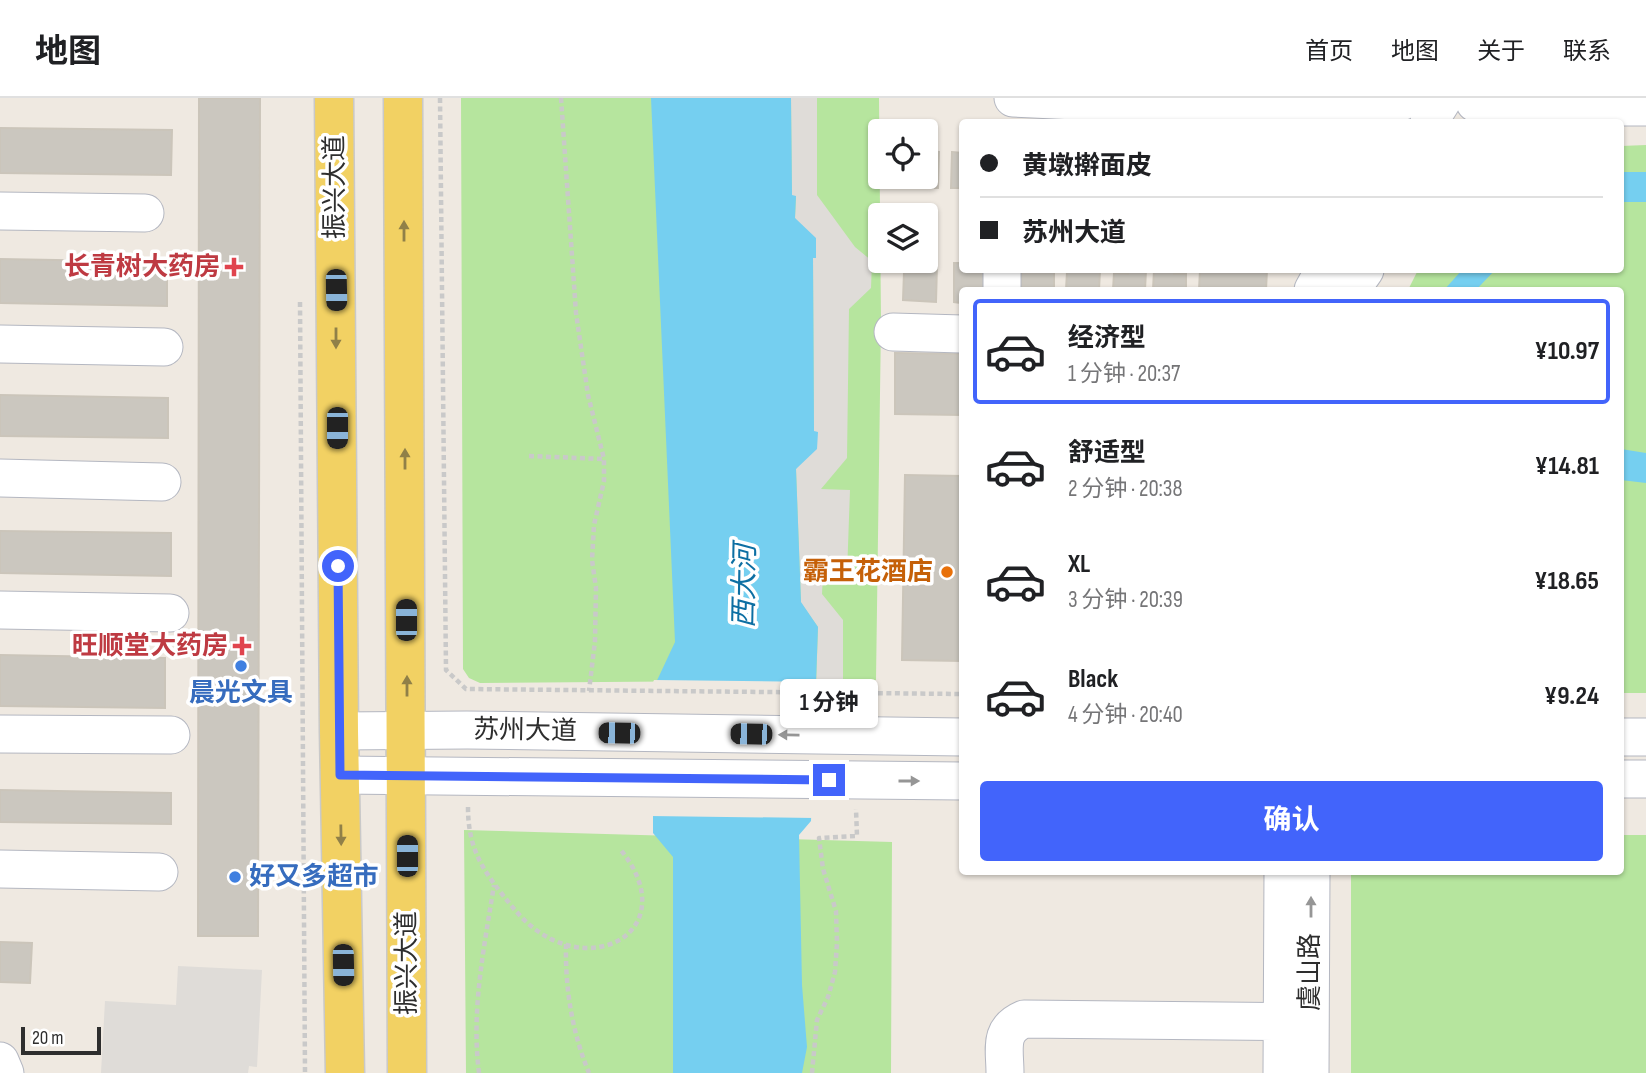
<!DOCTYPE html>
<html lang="zh">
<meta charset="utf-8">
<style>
:root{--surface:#fff;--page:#f6f6f6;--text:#202124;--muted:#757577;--line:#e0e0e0;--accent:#4264fb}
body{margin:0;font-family:"Sofia Sans Condensed","Noto Sans SC",sans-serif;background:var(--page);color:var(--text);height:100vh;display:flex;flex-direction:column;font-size:26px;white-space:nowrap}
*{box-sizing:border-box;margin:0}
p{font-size:23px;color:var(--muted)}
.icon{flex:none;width:38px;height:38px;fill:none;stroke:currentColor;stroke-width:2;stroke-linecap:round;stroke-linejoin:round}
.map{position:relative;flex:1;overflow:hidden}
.details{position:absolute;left:959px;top:189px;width:665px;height:588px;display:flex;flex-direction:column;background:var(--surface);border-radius:7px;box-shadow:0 2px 5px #0004}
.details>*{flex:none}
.guide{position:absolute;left:959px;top:21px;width:665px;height:154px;border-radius:7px;box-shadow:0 2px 5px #0004;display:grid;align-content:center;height:154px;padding:0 21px;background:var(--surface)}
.controls{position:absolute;left:868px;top:21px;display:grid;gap:14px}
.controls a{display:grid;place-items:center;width:70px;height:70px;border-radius:7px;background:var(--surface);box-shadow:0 2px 5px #0004;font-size:35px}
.scale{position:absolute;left:21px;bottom:18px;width:80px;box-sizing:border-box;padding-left:7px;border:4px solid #2e2e2e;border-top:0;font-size:19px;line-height:24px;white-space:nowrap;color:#2e2e2e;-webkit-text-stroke:5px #fff;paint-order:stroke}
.end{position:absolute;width:32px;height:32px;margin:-16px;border:9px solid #4264fb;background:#fff;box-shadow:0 0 0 4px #fff}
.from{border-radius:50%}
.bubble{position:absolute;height:49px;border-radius:7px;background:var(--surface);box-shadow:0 2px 5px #0004;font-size:23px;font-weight:700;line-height:49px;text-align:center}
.car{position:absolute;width:21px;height:42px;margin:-21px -10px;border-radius:9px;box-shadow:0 0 5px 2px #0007;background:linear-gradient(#222 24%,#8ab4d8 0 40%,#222 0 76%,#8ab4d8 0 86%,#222 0)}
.guide b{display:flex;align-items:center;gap:24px;height:66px;font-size:26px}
.guide b+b{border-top:2px solid var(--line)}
.guide i{width:18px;height:18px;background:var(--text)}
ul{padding:12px 0 0;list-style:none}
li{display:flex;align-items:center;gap:21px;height:105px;margin:0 14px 10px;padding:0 7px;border:4px solid transparent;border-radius:7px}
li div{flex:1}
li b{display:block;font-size:26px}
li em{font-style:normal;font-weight:700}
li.active{border-color:var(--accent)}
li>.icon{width:63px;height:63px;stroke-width:1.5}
.cta{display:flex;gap:14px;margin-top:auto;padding:14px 21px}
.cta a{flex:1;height:80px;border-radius:7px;background:var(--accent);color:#fff;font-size:28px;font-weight:700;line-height:80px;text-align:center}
header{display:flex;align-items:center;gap:42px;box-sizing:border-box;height:98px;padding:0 35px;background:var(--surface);border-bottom:2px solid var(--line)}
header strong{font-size:33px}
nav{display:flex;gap:38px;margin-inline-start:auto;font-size:24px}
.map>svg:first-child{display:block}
.green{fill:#b6e59e}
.plaza{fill:#dfdcd8}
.water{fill:#75cff0}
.pier{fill:#efe9e1}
.building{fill:#cbc7bf;stroke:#cbc5ba;stroke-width:2}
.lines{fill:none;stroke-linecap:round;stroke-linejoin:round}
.minor-casing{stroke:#b4b7c1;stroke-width:39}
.major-casing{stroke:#c9c9c9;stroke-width:41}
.path{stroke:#c9c9c9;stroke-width:4.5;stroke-dasharray:5 3.5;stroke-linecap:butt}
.minor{stroke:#fff;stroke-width:37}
.major{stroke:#f2d163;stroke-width:38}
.oneway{fill:#908048}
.oneway2{fill:#969696}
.route{stroke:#4264fb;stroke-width:9}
.health-dot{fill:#e0444e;stroke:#fff;stroke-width:2.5}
.food-dot{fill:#e8710a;stroke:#fff;stroke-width:2.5}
.shop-dot{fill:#3f7fe0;stroke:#fff;stroke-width:2.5}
.labels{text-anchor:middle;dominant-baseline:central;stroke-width:7;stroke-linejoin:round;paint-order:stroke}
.street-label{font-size:26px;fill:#2e2e2e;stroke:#fff}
.health-label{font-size:26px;font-weight:bold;fill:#be3a42;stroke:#fff;text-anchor:end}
.food-label{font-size:26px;font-weight:bold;fill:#c56008;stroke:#fff;text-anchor:end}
.shop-label{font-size:26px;font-weight:bold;fill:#366cbe;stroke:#fff}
.water-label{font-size:28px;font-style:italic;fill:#0d6fa3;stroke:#fff}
</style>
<header>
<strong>地图</strong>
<nav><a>首页</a><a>地图</a><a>关于</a><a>联系</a></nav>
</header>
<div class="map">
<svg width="1646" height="975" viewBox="0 0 1646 975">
<rect width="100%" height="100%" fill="#efe9e1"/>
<!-- green -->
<path class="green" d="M 461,0 L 879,0 L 881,224 L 876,582 L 480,585 L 469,580 L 463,571 Z
M 1646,47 L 1646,595 L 1621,595 L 1620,192 L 1408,192 L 1418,172 L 1620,172 L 1621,48 Z
M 464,732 L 892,744 L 891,975 L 466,975 Z
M 1621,737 L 1646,737 L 1646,975 L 1351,975 L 1351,774 L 1620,774 Z"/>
<!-- plaza -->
<path class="plaza" d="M 791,0 L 817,0 L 817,97 L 855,149 L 872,163 L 871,190 L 849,211 L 847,360 L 821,391 L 850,392 L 847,476 L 823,476 L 822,496 L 843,522 L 843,591 L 816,590 L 818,529 L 801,505 L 796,371 L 814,333 L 813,160 L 815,160 L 795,120 L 796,98 L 792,98 Z
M 178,868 L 262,872 L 257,969 L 249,968 L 248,975 L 101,975 L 105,903 L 176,907 Z"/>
<!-- water -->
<path class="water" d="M 651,0 L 791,0 L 792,97 L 796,98 L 795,120 L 816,140 L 816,160 L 813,160 L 814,333 L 818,334 L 817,351 L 796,371 L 801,504 L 818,529 L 811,723 L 799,737 L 802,887 L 807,949 L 802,975 L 673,975 L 673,759 L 653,735 L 653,591 L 675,544 Z
M 1621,74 L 1646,74 L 1646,104 L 1621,104 Z
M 1462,172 L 1495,172 L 1476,192 L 1444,192 Z
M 1621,351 L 1646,355 L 1646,385 L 1621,382 Z"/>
<!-- pier -->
<path class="pier" d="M 654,582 L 819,584 L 814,720 L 650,718 L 650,591 Z"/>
<!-- building -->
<path class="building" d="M 199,0 L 260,0 L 258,838 L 198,838 Z
M 0,30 L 172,32 L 171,77 L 0,75 Z
M 926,53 L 939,54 L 938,90 L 906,89 L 906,79 L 926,79 Z
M 952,54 L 962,55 L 962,90 L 951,90 Z
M 0,161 L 167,164 L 167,208 L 0,205 Z
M 954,165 L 962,165 L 962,172 L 986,174 L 985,192 L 962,192 L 962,205 L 954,204 Z
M 920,166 L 937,167 L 936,204 L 903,202 L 904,174 L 919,175 Z
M 1022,172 L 1054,172 L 1054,192 L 1021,192 Z
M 1082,172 L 1100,172 L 1099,192 L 1066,192 L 1067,174 L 1082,174 Z
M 1128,172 L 1146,172 L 1145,192 L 1113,192 L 1114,175 L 1128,176 Z
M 1154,172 L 1174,172 L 1174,176 L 1186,176 L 1186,192 L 1153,192 Z
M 1200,172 L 1267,172 L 1266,192 L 1199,192 Z
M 895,255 L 962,256 L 962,317 L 895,316 Z
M 0,297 L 168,300 L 168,340 L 0,338 Z
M 905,377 L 962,378 L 962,563 L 902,562 Z
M 0,433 L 171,435 L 171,478 L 0,475 Z
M 0,557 L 165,560 L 165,610 L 0,608 Z
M 0,692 L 171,695 L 171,726 L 0,724 Z
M 0,844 L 32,845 L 30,885 L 0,884 Z"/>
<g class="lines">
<!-- minor casing -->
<g class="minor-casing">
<path id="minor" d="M 1013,0 L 1076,3 L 1401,4 L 1409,0
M 1475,5 L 1531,9 L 1646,9
M 1429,24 L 1444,0
M 0,113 L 145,115
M 1002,172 L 1002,192
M 1313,192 L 1324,172
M 1351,192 L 1365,172
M 893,234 L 962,236
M 0,246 L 164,249
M 0,380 L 162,384
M 0,512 L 170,515
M 339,633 L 467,632 L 962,639
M 0,636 L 171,637
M 1620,639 L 1646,639
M 340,677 L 962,683
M 1620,681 L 1646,681
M 0,771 L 159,774
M 0,963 L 5,975
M 1005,975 C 1005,951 998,932 1024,921 L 1310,924
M 1282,975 L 1283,774
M 1310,975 L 1311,774"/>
</g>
<!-- major casing -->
<g class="major-casing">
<path id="major" d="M 334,0 L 339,633 L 345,975
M 403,0 L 407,975"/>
</g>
<!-- path -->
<path class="path" d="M 440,0 L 446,572 L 466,591 L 962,596
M 561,0 L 576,215 L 588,297 L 604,361 L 604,383 L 594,427 L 592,462 L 596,490 L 595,543 L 589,593
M 300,204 L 305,975
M 529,358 L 604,361
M 468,709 C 468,746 479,767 502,796 C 513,810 524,824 539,834 C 604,878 681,825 620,751
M 566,846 C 565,890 572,934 589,975
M 479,975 C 471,912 484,850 494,787
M 812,975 L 817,922 L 828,899 L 835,874 L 837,845 L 836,813 L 823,771 L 819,740 L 857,738 L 856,711"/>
<!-- minor -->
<use href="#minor" class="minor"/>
<!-- major -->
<use href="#major" class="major"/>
</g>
<!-- one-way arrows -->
<defs><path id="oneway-solid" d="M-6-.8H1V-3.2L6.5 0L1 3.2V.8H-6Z" transform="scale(1.75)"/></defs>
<g class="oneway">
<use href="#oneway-solid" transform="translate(404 133) rotate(-90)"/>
<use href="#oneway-solid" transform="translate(336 240) rotate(90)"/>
<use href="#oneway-solid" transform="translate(405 361) rotate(-90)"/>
<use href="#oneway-solid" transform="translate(407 588) rotate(-90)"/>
<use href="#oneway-solid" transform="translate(341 737) rotate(89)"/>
</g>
<g class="oneway2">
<use href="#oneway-solid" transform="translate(789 637) rotate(-179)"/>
<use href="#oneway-solid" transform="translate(909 683)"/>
<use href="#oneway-solid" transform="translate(1311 809) rotate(-90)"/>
</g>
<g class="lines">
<!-- route -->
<path class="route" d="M 338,468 L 340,677 L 829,682"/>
</g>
<!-- markers -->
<g class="health-dot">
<path d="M230.5 158.5h7v7h7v7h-7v7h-7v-7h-7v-7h7z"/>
<path d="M238.5 537.5h7v7h7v7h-7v7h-7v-7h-7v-7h7z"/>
</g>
<circle class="food-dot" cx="947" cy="474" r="7"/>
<g class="shop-dot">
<circle cx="241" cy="568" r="7"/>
<circle cx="235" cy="779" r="7"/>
</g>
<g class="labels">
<!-- street labels -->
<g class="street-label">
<text transform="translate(335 89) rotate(-90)">振兴大道</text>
<text transform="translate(525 633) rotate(1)">苏州大道</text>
<text transform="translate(407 865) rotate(-90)">振兴大道</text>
<text transform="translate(1310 874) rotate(-90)">虞山路</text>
</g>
<!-- health labels -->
<g class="health-label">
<text x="220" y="169">长青树大药房</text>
<text x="228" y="548">旺顺堂大药房</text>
</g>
<!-- food labels -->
<g class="food-label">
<text x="933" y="474">霸王花酒店</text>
</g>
<!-- shop labels -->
<g class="shop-label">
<text x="241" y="595">晨光文具</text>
<text x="249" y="779" text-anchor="start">好又多超市</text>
</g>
<!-- water labels -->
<g class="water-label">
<text transform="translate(745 488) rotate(-89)">西大河</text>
</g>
</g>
</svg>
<div class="controls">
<a><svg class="icon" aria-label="locate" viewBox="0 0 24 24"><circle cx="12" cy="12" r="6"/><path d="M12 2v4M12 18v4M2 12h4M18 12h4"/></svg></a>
<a><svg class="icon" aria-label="layers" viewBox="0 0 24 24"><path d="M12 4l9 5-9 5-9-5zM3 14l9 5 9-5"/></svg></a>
</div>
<div class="scale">20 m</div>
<i class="end from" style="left:338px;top:468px"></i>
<i class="end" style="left:829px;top:682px"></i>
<div class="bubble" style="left:780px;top:581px;width:98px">1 分钟</div>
<i class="car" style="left:336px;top:192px;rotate:179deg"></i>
<i class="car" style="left:337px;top:330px;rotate:180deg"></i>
<i class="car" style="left:406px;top:522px;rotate:0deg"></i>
<i class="car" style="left:619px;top:635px;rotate:271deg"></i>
<i class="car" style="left:751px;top:636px;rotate:271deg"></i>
<i class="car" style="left:407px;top:758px;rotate:0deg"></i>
<i class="car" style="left:343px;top:867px;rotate:179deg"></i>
<div class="guide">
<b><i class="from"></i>黄墩擀面皮</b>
<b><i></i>苏州大道</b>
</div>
<section class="details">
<ul>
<li class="active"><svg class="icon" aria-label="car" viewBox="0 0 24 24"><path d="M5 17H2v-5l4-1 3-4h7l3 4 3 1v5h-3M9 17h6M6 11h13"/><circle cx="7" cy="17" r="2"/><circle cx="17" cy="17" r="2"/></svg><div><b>经济型</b><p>1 分钟 · 20:37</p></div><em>¥10.97</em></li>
<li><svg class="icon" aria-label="car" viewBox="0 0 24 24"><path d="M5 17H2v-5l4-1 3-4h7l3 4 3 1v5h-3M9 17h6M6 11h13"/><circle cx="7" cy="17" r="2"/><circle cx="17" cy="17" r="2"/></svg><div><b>舒适型</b><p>2 分钟 · 20:38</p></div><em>¥14.81</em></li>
<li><svg class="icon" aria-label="car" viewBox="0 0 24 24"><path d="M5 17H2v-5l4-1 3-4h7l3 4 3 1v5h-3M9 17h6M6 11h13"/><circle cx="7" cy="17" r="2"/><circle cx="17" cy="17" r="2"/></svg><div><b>XL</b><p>3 分钟 · 20:39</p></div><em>¥18.65</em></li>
<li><svg class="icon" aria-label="car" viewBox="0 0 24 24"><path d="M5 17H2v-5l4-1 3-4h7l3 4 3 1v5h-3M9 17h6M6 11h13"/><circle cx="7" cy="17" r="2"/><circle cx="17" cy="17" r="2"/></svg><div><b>Black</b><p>4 分钟 · 20:40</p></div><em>¥9.24</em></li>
</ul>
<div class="cta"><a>确认</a></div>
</section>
</div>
